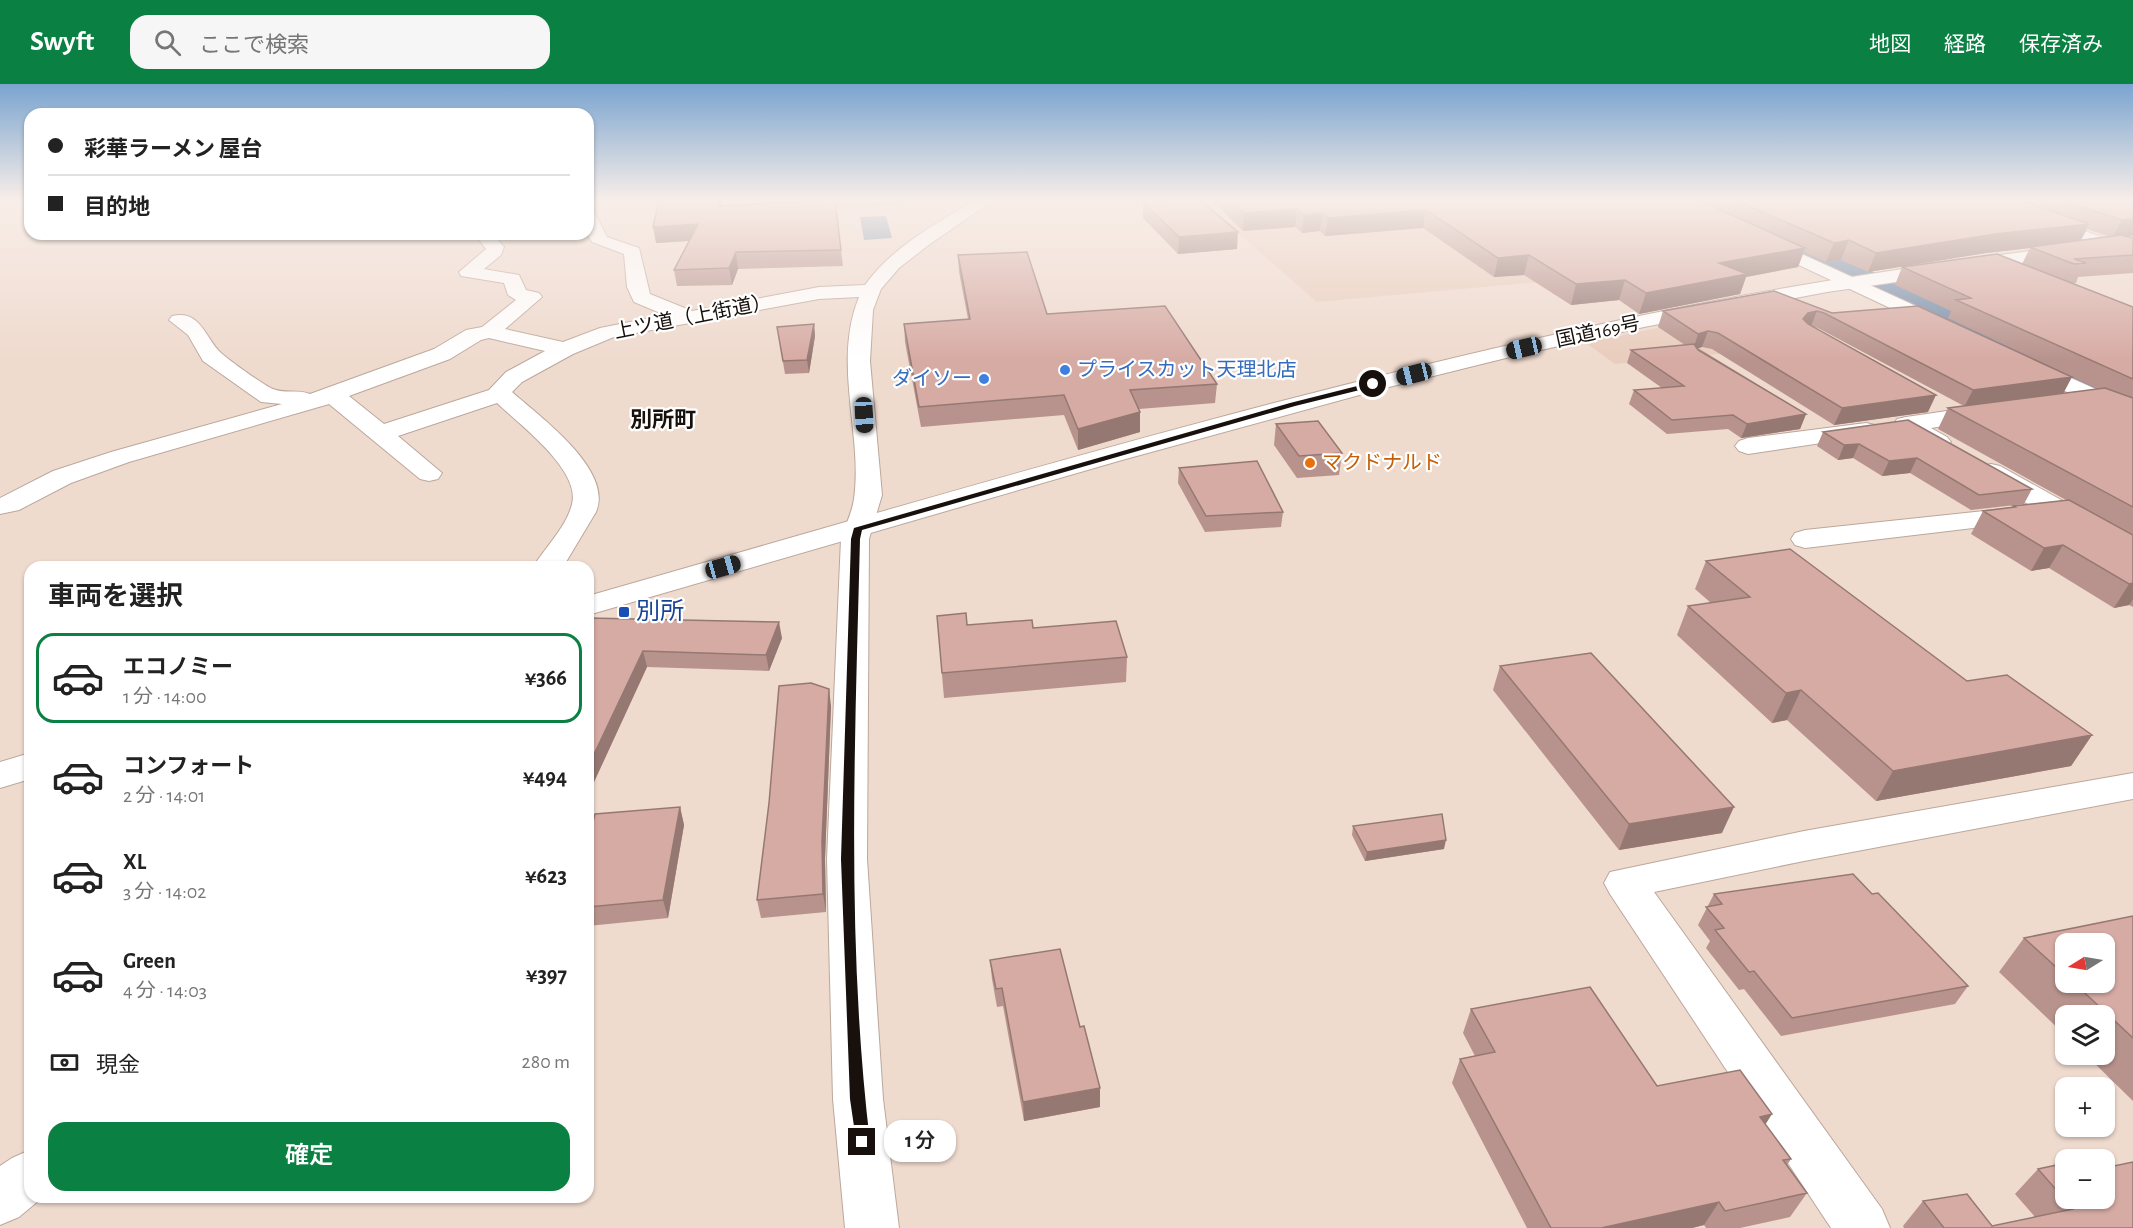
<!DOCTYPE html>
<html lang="ja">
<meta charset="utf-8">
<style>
:root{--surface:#fff;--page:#f6f6f6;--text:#222;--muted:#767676;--line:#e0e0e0;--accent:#0b8043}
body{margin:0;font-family:"Alegreya Sans","Noto Sans JP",sans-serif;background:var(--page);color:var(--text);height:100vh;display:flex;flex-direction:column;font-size:22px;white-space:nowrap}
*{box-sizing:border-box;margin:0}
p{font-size:20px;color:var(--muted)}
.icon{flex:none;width:33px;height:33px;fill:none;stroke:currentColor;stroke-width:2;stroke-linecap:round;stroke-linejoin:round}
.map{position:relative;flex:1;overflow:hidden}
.panel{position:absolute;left:24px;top:477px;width:570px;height:642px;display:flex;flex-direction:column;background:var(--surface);border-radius:18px;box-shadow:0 2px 4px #0004}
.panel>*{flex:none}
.top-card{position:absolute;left:24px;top:24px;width:570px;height:132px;border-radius:18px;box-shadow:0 2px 4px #0004;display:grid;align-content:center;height:132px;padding:0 24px;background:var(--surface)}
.needle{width:39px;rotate:259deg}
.controls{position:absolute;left:2055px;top:849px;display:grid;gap:12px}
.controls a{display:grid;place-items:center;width:60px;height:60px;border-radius:12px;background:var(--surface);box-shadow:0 2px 4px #0004;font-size:30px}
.end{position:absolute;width:27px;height:27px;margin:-14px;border:8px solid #17100c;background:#fff;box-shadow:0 0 0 3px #fff}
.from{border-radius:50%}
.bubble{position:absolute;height:42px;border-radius:18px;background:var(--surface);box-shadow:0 2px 4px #0004;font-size:20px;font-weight:600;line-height:42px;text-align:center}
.car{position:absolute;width:18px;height:36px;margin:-18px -9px;border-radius:8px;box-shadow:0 0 4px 2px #0007;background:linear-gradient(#222 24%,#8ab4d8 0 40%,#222 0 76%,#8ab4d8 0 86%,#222 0)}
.top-card b{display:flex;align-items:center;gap:21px;height:57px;font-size:22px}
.top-card b+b{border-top:2px solid var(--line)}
.top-card i{width:15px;height:15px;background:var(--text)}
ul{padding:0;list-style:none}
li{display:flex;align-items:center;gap:18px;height:90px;margin:0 12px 9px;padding:0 12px;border:3px solid transparent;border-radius:18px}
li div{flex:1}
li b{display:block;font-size:22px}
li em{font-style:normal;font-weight:600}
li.active{border-color:var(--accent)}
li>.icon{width:54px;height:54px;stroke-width:1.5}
h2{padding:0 24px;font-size:27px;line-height:72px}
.pay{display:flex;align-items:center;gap:15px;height:66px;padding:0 24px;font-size:22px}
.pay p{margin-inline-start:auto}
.primary-button{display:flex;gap:12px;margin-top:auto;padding:12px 24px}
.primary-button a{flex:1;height:69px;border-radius:18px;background:var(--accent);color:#fff;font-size:24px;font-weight:600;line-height:69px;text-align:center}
header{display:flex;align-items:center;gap:36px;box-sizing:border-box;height:84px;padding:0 30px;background:var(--accent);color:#fff}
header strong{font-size:28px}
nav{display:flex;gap:33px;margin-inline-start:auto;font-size:21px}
.search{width:420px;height:54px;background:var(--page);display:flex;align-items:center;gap:15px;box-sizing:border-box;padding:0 21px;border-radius:18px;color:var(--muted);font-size:22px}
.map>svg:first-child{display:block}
.built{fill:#e9cdbd}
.green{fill:#b0c8b2}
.water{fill:#758daa}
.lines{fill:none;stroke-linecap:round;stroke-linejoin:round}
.river{fill:#758daa;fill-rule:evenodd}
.minor-casing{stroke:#bca79c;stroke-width:2}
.highway-casing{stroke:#bca79c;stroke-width:2}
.minor{fill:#fff;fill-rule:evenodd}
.highway{fill:#fff;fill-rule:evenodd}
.wall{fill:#b8938d;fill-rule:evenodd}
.shaded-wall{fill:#967873}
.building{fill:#d6aba4;stroke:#967873;stroke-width:1.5}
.route{fill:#17100c}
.shop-dot{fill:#3f7fe0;stroke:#fff;stroke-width:2}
.food-dot{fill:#e8710a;stroke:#fff;stroke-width:2}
.transit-dot{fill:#1a4fb4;stroke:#fff;stroke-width:2}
.labels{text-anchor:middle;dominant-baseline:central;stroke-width:4.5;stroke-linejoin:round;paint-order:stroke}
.far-street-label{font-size:20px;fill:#17100c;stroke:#fff}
.far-shop-label{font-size:20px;fill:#366cbe;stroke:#fff;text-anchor:start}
.far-food-label{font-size:20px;fill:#c56008;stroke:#fff;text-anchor:start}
.far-neighbourhood-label{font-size:22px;font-weight:bold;fill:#17100c;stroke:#fff}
.transit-label{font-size:24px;fill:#164399;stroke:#fff;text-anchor:start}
</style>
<header>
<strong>Swyft</strong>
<div class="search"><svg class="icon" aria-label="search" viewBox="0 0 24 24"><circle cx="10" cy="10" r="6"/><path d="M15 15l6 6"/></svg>ここで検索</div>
<nav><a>地図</a><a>経路</a><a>保存済み</a></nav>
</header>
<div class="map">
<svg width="2133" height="1144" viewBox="0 0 2133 1144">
<rect width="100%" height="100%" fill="#efdace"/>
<!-- built -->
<path class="built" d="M 1200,116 L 1657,116 L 1788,176 L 1317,218 Z
M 1719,231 L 1778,264 L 1615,280 L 1586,259 Z"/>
<!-- green -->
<path class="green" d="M 776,116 L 909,116 L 900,121 L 776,129 Z"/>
<!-- water -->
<path class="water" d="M 886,132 L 892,154 L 864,156 L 860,133 Z"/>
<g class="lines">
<!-- river -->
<path class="river" d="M 1671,116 L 1713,116 L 2133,304 L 2133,336 L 2116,332 L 1675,123 Z"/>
<!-- minor casing -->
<g class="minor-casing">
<path id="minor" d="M 975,116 L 994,116 L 930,160 L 899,184 L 881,205 L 873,226 L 870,277 L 882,411 L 869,455 L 867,775 L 883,1015 L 899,1144 L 845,1144 L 833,1015 L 827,775 L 841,455 C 845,442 852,429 854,415 C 863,350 832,279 859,213 L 819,215 L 614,253 L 573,270 L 522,298 L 512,308 C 540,333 614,386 596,428 L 563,483 L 533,483 C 545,464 567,442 572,420 C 581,386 519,340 497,319 L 398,352 L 442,389 L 438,395 L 429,397 L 420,395 L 329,320 L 129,378 L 71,399 L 19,426 L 0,430 L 0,414 L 53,387 L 111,368 L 282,320 L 261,318 L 203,277 L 188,251 L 169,236 L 172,232 C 200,225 205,253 220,268 C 227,275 265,302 273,305 C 285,310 298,305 310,310 L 434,265 L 466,246 L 482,243 L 516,216 L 508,211 L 504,199 L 461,192 L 459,188 L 486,165 L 475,150 L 493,150 L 504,163 L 501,171 L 484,185 L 519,191 L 526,206 L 539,209 L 542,213 L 505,245 L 563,258 L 600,244 L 665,231 L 634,218 L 627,203 L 624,170 L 592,158 L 587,150 L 588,126 L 594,127 L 607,153 L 639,164 L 650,210 L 692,227 L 819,203 L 865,201 C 893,162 936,140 975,116 ZM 489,254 L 545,267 L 506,288 L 489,306 L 384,340 L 349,312 L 450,275 L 481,256 Z
M 1975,116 L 1997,116 L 2133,164 L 2133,175 L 1977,119 Z
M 1760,151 L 1951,238 L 1954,242 L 1951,246 L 1944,248 L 1937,246 L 1754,160 L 1751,156 L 1754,152 Z
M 2029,275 L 2133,322 L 2133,338 L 2021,287 L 2018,282 L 2021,277 Z
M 1988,321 L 1997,323 L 2000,328 L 1997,333 L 1931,344 L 1947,353 L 1951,358 L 1947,363 C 1931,367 1903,354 1894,340 L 1897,335 L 1906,333 Z
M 1866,339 L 1875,341 L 1878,346 L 1875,351 L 1748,370 L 1739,367 L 1735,362 L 1739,357 L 1748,354 Z
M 1991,380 L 2000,382 L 2133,456 L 2133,477 L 2123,474 L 1982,394 L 1978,388 L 1982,382 Z
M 2022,423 L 2032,425 L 2036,431 L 2032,437 L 1805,464 L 1795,461 L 1791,455 L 1795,449 L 1805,446 Z
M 2133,689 L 2133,715 L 1804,777 L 1654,808 L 1882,1125 L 1890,1144 L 1831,1144 L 1610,810 L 1604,799 L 1610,788 L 1804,747 Z
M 30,1066 L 30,1113 L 43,1113 L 19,1133 L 0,1141 L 0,1082 L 12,1074 Z"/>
</g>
<!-- highway casing -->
<g class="highway-casing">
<path id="highway" d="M 2133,154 L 2133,164 L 1827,208 L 1644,243 L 1510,273 L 1385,304 L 1122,376 L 588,531 L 588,512 C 938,412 1288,306 1644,231 C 1806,197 1969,174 2133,154 Z
M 30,669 L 30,695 L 0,704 L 0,678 Z"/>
</g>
<!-- minor -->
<use href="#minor" class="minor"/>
<!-- highway -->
<use href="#highway" class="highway"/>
</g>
<!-- wall -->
<path class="wall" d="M 659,116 L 722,116 L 722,121 L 835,116 L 843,182 L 738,185 L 732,201 L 677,202 L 674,186 L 689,157 L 656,159 Z
M 1211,116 L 2133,116 L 2133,152 L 2128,153 L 2133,154 L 2133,189 L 2078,193 L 2076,199 L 2072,199 L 2133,223 L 2133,523 L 2129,521 L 2114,524 L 2049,484 L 2031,487 L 1971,450 L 1983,427 L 2013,423 L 2013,422 L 2066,416 L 1938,345 L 1948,324 L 1964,322 L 1818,244 L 1811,242 L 1928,328 L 1834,341 L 1712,265 L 1702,263 L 1698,264 L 1806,330 L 1800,345 L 1741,354 L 1728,345 L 1667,350 L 1629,320 L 1634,306 L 1662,304 L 1627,279 L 1631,266 L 1685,261 L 1658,243 L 1663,227 L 1774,207 L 1832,229 L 2063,309 L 2098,305 L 1948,234 L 1951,227 L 1895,201 L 1902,183 L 2022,180 L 2030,164 L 1986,169 L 1868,188 L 1841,176 L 1826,178 L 1804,168 L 1798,183 L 1746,193 L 1740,210 L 1639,230 L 1619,216 L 1571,221 L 1524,191 L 1494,193 L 1423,144 L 1325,152 L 1320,147 L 1302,149 L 1295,143 L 1243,147 ZM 2087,145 L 2107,152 L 2081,156 Z
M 1143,118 L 1237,165 L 1178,170 L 1143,134 Z
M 958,171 L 1047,230 L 1217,300 L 1215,319 L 1139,325 L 1140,328 L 1140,348 L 1078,366 L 1064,331 L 921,343 L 905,258 L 904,240 L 968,235 L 959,188 Z
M 814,240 L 815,252 L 809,289 L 785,290 L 777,243 Z
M 1276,340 L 1342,369 L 1339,391 L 1297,394 L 1274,361 Z
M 1823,348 L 2032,405 L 2024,420 L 1971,426 L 1910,389 L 1882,392 L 1853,374 L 1838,376 L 1817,362 Z
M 1179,384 L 1283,428 L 1281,443 L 1205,448 L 1178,399 Z
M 1706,477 L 1967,597 L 2092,651 L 2071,682 L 1876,717 L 1787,636 L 1772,639 L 1677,551 L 1688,522 L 1711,519 L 1695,505 Z
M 937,532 L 967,541 L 1033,544 L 1127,573 L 1126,598 L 944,614 Z
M 588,534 L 782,554 L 769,587 L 647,583 L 588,711 Z
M 1500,582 L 1722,749 L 1619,766 L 1493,606 Z
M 831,622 L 825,775 L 826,828 L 761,834 L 757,816 Z
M 680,723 L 684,741 L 668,834 L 588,842 L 588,757 Z
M 1353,742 L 1444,765 L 1365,777 L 1352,751 Z
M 1714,810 L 1872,810 L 1968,902 L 1955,920 L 1781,952 L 1744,905 L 1739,906 L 1706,864 L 1710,857 L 1698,841 Z
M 2133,832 L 2133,1017 L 2085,970 L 2104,970 L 2104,932 L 2066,932 L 2066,952 L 1999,888 L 2024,854 ZM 2066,860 L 2104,898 L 2066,898 Z
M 990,876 L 1100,1023 L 1024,1037 L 1003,922 L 997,923 L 992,895 Z
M 1471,925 L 1657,1002 L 1766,1041 L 1791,1075 L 1787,1081 L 1807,1109 L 1790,1133 L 1740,1144 L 1706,1144 L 1704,1141 L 1692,1144 L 1527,1144 L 1452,999 L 1460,975 L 1475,972 L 1463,949 Z
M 2038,1085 L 2133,1144 L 1904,1144 L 1903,1142 L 1923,1117 L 1992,1142 L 2035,1133 L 2015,1110 Z"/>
<!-- shaded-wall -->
<path class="shaded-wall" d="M 718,116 L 722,116 L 720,137 L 718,122 Z
M 1297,125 L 1295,143 L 1243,147 L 1244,129 Z
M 1426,126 L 1423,144 L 1325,152 L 1328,134 Z
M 1322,129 L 1320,147 L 1302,149 L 1304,131 Z
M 2133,135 L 2133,152 L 2112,154 L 2122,136 Z
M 698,140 L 701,156 L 656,159 L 653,143 Z
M 2089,140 L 2080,158 L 2030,163 L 2030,164 L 1986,169 L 1868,188 L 1876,169 L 1995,150 Z
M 1238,148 L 1237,165 L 1178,170 L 1179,153 Z
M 1849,156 L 1841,176 L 1826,178 L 1834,159 Z
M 1805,164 L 1798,183 L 1746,193 L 1740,210 L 1639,230 L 1646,209 L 1719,179 Z
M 736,168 L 738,185 L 732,201 L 729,184 Z
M 1529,171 L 1524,191 L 1494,193 L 1498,174 Z
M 1625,196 L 1619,216 L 1571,221 L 1576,200 Z
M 1817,227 L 1811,242 L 1797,250 L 1803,235 L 1808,229 Z
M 814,240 L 815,252 L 809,289 L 807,276 Z
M 1708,247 L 1702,263 L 1693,266 L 1698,250 Z
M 2072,293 L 2063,310 L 1964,323 L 1973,306 Z
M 1936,311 L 1928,328 L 1834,341 L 1842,324 Z
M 1140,328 L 1140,348 L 1078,366 L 1078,345 Z
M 1806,330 L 1800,345 L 1741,354 L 1747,340 Z
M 1859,360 L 1853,374 L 1838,376 L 1844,361 Z
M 1917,374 L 1910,389 L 1882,392 L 1889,377 Z
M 2063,461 L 2049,484 L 2031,487 L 2044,464 Z
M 2133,499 L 2133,515 L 2129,521 L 2114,524 L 2129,500 Z
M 779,538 L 782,554 L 769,587 L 766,571 Z
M 643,567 L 647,583 L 588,711 L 588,683 Z
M 829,605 L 831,622 L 825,775 L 826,828 L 823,810 L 822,757 Z
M 1801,606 L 1787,636 L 1772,639 L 1786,609 Z
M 2092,651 L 2071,682 L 1876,717 L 1893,687 Z
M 680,723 L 684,741 L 668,834 L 663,816 Z
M 1734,723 L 1722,749 L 1619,766 L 1629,740 Z
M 1446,756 L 1444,765 L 1365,777 L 1367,768 Z
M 1100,1004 L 1100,1023 L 1024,1037 L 1023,1018 Z
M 1772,1030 L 1757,1054 L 1760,1033 Z
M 1719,1118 L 1704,1141 L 1692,1144 L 1601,1144 Z"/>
<!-- building -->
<path class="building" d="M 659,116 L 718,116 L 718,122 L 835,116 L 841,166 L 736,168 L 729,184 L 674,186 L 698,140 L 653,143 Z
M 1178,116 L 1200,116 L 1238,148 L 1179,153 L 1143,118 Z
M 1230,116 L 1698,116 L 1805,164 L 1719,179 L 1747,190 L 1646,209 L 1625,196 L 1576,200 L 1529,171 L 1498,174 L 1426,126 L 1328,134 L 1322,129 L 1304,131 L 1297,125 L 1244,129 Z
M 1735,116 L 2019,116 L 2089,140 L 1995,150 L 1876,169 L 1849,156 L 1834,159 Z
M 2061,116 L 2133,116 L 2133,135 L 2122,136 Z
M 2121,151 L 2133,154 L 2133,171 L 2074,175 L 2086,179 L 2074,180 L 2030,163 Z
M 1027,168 L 1047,230 L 1165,222 L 1217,300 L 1130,306 L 1140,328 L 1078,345 L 1064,311 L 919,323 L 904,240 L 970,235 L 958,171 Z
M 1997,170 L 2133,223 L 2133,295 L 1956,216 L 1971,214 L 1902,183 Z
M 1774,207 L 1832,229 L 1918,222 L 2072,293 L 1973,306 L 1824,229 L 1817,227 L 1808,229 L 1803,235 L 1808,240 L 1936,311 L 1842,324 L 1718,249 L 1708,247 L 1698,250 L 1663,227 Z
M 814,240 L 807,276 L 783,277 L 777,243 Z
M 1694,260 L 1698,266 L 1806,330 L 1747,340 L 1733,331 L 1672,336 L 1634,306 L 1684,302 L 1631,266 Z
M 2105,304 L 2133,314 L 2133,423 L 1948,324 Z
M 1908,336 L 2032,405 L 1979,411 L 1917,374 L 1889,377 L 1859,360 L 1844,361 L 1823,348 Z
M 1318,337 L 1342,369 L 1299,372 L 1276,340 Z
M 1257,377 L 1283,428 L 1206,432 L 1179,384 Z
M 2069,416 L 2133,451 L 2133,499 L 2129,500 L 2063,461 L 2044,464 L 1983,427 L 2015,423 L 2013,422 Z
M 1790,465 L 1967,597 L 2007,591 L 2092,651 L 1893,687 L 1801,606 L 1786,609 L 1688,522 L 1750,513 L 1706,477 Z
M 966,529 L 967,541 L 1032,536 L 1033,544 L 1116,537 L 1127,573 L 942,589 L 937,532 Z
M 588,534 L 779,538 L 766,571 L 643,567 L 588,683 Z
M 1591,569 L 1734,723 L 1629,740 L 1500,582 Z
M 811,599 L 829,605 L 822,757 L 823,810 L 757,816 L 769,719 L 779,602 Z
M 680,723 L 663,816 L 588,823 L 588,757 L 595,730 Z
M 1442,730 L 1446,756 L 1367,768 L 1353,742 Z
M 1853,790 L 1872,810 L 1878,809 L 1968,902 L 1792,934 L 1754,887 L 1749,888 L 1715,846 L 1724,844 L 1706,823 L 1722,820 L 1714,810 Z
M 2133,832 L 2133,954 L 2073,898 L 2104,898 L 2104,860 L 2066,860 L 2066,892 L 2024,854 Z
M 1060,865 L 1080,943 L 1084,942 L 1100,1004 L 1023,1018 L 1002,904 L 996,905 L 990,876 Z
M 1590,903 L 1657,1002 L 1740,986 L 1772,1030 L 1760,1033 L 1791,1075 L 1783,1076 L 1807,1109 L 1725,1127 L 1719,1118 L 1601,1144 L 1551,1144 L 1460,975 L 1495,968 L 1471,925 Z
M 2133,1078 L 2133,1144 L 1944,1144 L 1923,1117 L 1967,1110 L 1992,1142 L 2073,1125 L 2038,1085 L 2066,1079 L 2066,1114 L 2104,1114 L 2104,1084 Z"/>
<!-- sky -->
<linearGradient id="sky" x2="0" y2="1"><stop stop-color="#7aa4cf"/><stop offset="0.42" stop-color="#f8eee9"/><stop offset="1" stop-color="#f8eee9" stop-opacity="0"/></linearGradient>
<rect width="2133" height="276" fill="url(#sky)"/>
<!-- route -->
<path class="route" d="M 1373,298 L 1376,302 L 1295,322 L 862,446 L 860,455 C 855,656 846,858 870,1058 L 868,1063 L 862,1065 L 857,1063 L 850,1015 L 841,775 L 851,455 L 854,444 L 1290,319 Z"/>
<!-- markers -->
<g class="shop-dot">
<circle cx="1065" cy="286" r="6"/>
<circle cx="984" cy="295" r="6"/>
</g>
<circle class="food-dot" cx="1310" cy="379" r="6"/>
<rect class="transit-dot" x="618" y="522" width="12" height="12" rx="3"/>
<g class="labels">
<!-- far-street labels -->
<g class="far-street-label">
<text transform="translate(693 233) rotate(-11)">上ツ道（上街道）</text>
<text transform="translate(1598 248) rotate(-12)">国道169号</text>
</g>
<!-- far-shop labels -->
<g class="far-shop-label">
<text x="1077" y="286">プライスカット天理北店</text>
<text x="972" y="295" text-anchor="end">ダイソー</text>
</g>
<!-- far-food labels -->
<g class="far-food-label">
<text x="1322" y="379">マクドナルド</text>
</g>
<!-- far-neighbourhood labels -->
<g class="far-neighbourhood-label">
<text x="663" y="336">別所町</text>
</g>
<!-- transit labels -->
<g class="transit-label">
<text x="636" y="528">別所</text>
</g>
</g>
</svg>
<div class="controls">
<a><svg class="needle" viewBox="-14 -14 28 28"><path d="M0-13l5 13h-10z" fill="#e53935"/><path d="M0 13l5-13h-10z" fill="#767676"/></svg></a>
<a><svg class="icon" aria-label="layers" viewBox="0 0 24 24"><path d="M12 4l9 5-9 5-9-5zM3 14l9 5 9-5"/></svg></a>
<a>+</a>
<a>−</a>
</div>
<i class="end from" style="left:1373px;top:300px"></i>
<i class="end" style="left:862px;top:1058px"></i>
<div class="bubble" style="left:884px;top:1036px;width:72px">1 分</div>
<i class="car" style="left:1524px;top:264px;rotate:257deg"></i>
<i class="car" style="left:1414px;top:290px;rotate:256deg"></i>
<i class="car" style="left:864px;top:331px;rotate:177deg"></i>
<i class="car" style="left:723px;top:483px;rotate:74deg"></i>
<div class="top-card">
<b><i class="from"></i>彩華ラーメン 屋台</b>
<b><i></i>目的地</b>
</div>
<section class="panel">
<h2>車両を選択</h2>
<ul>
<li class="active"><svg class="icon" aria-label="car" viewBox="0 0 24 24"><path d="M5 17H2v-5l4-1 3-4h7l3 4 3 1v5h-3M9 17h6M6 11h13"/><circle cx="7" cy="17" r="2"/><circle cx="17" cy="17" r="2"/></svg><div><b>エコノミー</b><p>1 分 · 14:00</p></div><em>¥366</em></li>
<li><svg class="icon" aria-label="car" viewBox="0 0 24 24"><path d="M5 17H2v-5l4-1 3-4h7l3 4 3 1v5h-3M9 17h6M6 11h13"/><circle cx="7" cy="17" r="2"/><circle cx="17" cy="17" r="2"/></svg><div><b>コンフォート</b><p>2 分 · 14:01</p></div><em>¥494</em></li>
<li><svg class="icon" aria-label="car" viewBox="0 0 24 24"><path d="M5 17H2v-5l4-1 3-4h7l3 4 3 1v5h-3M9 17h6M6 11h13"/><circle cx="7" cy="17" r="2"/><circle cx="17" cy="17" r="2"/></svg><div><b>XL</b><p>3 分 · 14:02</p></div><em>¥623</em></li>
<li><svg class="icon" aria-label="car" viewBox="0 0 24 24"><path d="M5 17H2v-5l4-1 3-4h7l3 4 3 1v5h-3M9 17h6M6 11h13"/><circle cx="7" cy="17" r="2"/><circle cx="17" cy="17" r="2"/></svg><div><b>Green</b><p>4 分 · 14:03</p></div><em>¥397</em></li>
</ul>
<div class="pay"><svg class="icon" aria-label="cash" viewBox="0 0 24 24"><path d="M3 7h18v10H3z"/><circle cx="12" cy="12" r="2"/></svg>現金<p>280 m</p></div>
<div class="primary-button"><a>確定</a></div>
</section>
</div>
